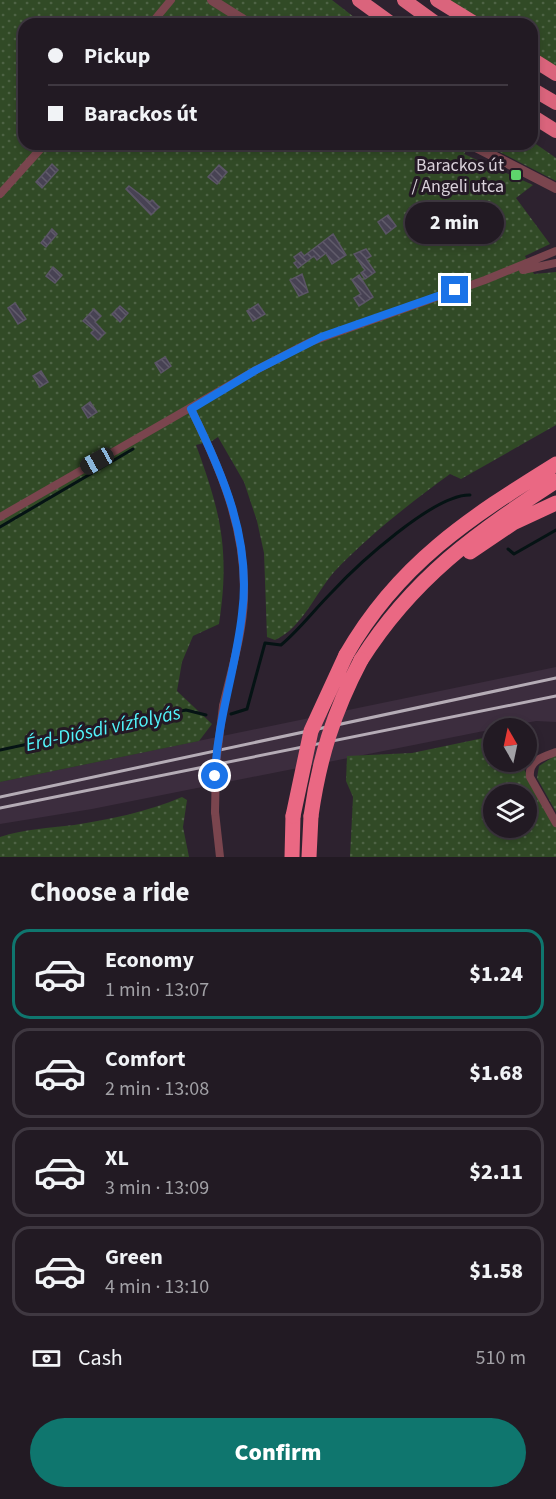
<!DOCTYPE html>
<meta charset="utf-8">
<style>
:root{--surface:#221a23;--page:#2e2730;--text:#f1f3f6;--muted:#a2a1a6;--line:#3f3841;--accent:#0f766e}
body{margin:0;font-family:"Source Sans 3",sans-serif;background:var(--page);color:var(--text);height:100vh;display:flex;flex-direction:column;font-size:22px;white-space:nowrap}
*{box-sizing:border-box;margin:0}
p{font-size:20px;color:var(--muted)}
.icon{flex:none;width:33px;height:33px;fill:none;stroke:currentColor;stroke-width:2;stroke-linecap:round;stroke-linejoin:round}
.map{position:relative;height:857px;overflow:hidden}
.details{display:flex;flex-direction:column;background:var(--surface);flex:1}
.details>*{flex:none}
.top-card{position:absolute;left:18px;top:18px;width:520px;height:132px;border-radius:18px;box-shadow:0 3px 9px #0003,0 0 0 2px var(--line);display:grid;align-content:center;height:132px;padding:0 30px;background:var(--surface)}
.needle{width:39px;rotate:351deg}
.buttons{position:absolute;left:483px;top:718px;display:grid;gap:12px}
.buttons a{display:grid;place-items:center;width:54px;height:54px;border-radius:50%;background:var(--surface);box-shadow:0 3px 9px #0003,0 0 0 2px var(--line);font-size:30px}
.end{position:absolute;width:27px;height:27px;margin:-14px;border:8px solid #1a73e8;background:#fff;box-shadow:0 0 0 3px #fff}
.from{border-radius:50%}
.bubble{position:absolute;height:42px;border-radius:21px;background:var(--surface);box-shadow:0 3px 9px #0003,0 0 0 2px var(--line);font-size:20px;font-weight:800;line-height:42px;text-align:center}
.car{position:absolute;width:18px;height:36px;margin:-18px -9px;border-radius:8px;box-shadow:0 0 4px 2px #0007;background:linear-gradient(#222 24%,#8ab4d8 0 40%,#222 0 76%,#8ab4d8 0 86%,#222 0)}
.top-card b{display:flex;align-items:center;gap:21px;height:57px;font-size:22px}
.top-card b+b{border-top:2px solid var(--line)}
.top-card i{width:15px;height:15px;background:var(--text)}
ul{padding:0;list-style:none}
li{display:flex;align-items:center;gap:18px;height:90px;margin:0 12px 9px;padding:0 18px;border:3px solid var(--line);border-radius:18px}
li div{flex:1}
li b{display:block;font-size:22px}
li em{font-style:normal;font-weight:800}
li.current{border-color:var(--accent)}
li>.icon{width:54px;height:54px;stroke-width:1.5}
h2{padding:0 30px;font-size:27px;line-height:72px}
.pay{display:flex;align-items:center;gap:15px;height:66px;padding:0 30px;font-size:22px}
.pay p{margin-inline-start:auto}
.action{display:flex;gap:12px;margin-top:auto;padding:12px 30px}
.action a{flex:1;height:69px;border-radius:36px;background:var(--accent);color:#fff;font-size:24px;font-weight:800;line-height:69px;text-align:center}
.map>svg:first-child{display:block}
.built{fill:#3c2d3e}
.grass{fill:url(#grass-dots);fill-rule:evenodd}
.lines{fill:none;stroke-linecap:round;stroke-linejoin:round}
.stream{stroke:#051314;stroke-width:3}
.building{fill:url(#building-back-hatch);stroke:#5b5566;stroke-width:1.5}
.minor{stroke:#7a454e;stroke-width:8}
.tertiary{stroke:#7a454e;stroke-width:10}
.trunk{stroke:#da647c;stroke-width:14}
.motorway{stroke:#ea6883;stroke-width:15}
.rail{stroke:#b5acb6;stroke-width:3}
.minor-bridge{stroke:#7a454e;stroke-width:8}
.motorway-bridge{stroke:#ea6883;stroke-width:15}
.route{stroke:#1a73e8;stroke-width:8}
.poi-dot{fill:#5ed56c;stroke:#241925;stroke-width:2}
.labels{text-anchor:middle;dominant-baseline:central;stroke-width:6;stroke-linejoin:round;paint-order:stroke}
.poi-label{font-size:18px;fill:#dad2db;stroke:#241925;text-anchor:end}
.water-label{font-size:20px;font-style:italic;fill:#52f4fa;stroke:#241925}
</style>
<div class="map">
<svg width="556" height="857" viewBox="0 0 556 857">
<defs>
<pattern id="grass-dots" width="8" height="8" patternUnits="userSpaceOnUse" patternTransform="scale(1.5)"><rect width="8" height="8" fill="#314a26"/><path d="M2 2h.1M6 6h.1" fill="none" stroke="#4e6345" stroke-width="1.8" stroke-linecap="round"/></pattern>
<pattern id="building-back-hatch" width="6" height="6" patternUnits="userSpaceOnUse" patternTransform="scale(1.5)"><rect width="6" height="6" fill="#474253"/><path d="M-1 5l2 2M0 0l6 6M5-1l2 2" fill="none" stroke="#615c6b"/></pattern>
</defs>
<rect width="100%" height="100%" fill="#2d222f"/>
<!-- built -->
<path class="built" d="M 556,667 L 556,722 L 536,721 L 494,729 L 92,809 L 0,824 L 0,782 Z"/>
<!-- grass -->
<path class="grass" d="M 0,0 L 332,0 L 363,24 L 24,24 L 24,144 L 471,144 L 464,154 L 533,185 L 516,198 L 550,244 L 525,256 L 534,274 L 556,272 L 556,425 L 461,479 L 450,474 C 409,504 369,535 334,572 C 315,594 302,628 275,640 L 267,637 L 264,553 L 257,521 L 244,482 L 218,437 L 212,441 L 196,445 C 221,513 230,551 219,624 L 193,636 L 182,662 L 177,691 L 212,724 L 199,741 L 0,782 Z
M 445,0 L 556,0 L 556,68 L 533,53 L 532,24 L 483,24 Z
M 533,142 L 556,158 L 556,181 L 484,144 Z
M 493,736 L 494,762 L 520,762 L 556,827 L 556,857 L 350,857 L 353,797 L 346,781 L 347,756 L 412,753 ZM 494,795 L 526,795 L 526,828 L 494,828 Z
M 556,755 L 556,812 L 537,778 L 539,766 Z
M 182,797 L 187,800 L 183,827 L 189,857 L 0,857 L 0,837 C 24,829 49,828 74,825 C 110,819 148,812 182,797 Z"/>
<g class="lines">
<!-- stream -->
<path class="stream" d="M 0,527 L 133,449
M 508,549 L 514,554 L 556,530
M 231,714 L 247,709 L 265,643 L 281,645 C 300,629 314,610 332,592 C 357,565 434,494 470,495
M 0,750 L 186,710 L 206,715"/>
</g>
<!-- building -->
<path class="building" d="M 52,164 L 58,170 L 42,188 L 36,182 Z
M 219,165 L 227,172 L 217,184 L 208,177 Z
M 129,186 L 150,202 L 152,200 L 159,207 L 151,215 L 126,189 Z
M 388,215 L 396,226 L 386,234 L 378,222 Z
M 52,229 L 57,234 L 46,247 L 41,243 Z
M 333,234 L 346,255 L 332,264 L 326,253 L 317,260 L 314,256 L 298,268 L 294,263 L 297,261 L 294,257 L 301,252 L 304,256 Z
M 366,249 L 371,256 L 366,259 L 375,272 L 365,279 L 361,273 L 365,270 L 354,254 Z
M 53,267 L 62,275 L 55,283 L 46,276 Z
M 302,274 L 308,292 L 299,296 L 290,280 Z
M 359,275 L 373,297 L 359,306 L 354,298 L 361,294 L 352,280 Z
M 15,303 L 26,319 L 18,324 L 8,308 Z
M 258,304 L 265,314 L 253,321 L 247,311 Z
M 120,306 L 128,313 L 120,322 L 112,314 Z
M 94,309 L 101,316 L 95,322 L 105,333 L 98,340 L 91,333 L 94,330 L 83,321 Z
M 165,357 L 171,366 L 161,373 L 155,363 Z
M 41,371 L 48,382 L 40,387 L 33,376 Z
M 90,402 L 97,412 L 88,418 L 82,408 Z"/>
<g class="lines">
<!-- minor -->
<path class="minor" d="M 151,24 L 171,0
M 0,194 L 45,144
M 523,270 L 556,263
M 191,409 C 221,470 246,529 244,598 C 243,634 231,671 223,706
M 0,517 L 256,370 L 310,342 L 485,280 L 556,251
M 556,752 C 543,757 528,760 530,777 L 556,823
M 215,812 L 220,857"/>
<!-- tertiary -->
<path class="tertiary" d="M 212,0 L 250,24
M 470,144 L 556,188"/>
<!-- trunk -->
<path class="trunk" d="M 359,0 L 392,24
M 404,0 L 437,24
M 437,0 L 476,24
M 532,59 L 556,74
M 532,89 L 556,103
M 532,116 L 556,131"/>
<!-- motorway -->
<path class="motorway" d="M 470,552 L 513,523 L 556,503
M 346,655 C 398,564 469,518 556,464
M 361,660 C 412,579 477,532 556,481
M 292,857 L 293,816
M 309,857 L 311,816"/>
<!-- rail -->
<path class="rail" d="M 0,797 L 556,678
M 0,808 L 556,696"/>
<!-- minor-bridge -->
<path class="minor-bridge" d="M 215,812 L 216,764 L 223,706"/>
<!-- motorway-bridge -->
<path class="motorway-bridge" d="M 293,816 L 311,731 L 346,655
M 311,816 C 319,759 334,711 361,660"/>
</g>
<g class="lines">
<!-- route -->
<path class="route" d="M 215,776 C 217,720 236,669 242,614 C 252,540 223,474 191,409 L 256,370 L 321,337 L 455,290"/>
</g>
<!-- markers -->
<rect class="poi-dot" x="510" y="169" width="12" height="12" rx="3"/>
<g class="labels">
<!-- poi labels -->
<g class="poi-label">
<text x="504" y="165">Barackos út<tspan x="504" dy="21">/ Angeli utca</tspan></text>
</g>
<!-- water labels -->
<g class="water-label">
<text transform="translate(103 729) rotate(-12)">Érd-Diósdi vízfolyás</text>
</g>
</g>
</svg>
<div class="buttons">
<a><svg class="needle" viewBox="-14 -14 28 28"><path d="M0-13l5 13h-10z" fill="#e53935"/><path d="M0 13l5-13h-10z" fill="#a2a1a6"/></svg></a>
<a><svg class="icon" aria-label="layers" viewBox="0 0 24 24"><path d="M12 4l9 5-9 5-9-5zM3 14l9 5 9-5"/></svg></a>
</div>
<i class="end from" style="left:215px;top:776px"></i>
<i class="end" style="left:455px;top:290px"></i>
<div class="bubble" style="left:405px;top:202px;width:99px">2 min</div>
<i class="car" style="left:97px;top:461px;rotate:241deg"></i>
<div class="top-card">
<b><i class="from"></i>Pickup</b>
<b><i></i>Barackos út</b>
</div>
</div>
<section class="details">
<h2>Choose a ride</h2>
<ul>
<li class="current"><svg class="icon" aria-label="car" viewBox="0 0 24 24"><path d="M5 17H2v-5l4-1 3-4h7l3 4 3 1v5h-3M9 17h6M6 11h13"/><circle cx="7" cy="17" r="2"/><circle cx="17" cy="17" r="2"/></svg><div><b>Economy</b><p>1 min · 13:07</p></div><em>$1.24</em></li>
<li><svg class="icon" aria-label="car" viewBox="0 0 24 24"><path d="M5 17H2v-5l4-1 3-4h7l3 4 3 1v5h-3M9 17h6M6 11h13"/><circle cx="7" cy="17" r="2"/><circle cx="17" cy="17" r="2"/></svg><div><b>Comfort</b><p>2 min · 13:08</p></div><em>$1.68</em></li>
<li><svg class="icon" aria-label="car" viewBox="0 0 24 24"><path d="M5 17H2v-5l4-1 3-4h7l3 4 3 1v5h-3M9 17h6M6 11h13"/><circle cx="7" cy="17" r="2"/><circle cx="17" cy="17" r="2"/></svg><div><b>XL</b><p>3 min · 13:09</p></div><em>$2.11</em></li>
<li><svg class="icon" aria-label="car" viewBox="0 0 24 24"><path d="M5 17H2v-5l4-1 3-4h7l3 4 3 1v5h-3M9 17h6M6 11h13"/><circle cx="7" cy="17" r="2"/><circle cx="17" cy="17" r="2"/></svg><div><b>Green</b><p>4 min · 13:10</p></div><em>$1.58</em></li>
</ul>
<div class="pay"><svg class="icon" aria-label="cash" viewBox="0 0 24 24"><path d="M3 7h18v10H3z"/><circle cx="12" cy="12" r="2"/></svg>Cash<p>510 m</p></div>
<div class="action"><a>Confirm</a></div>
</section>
